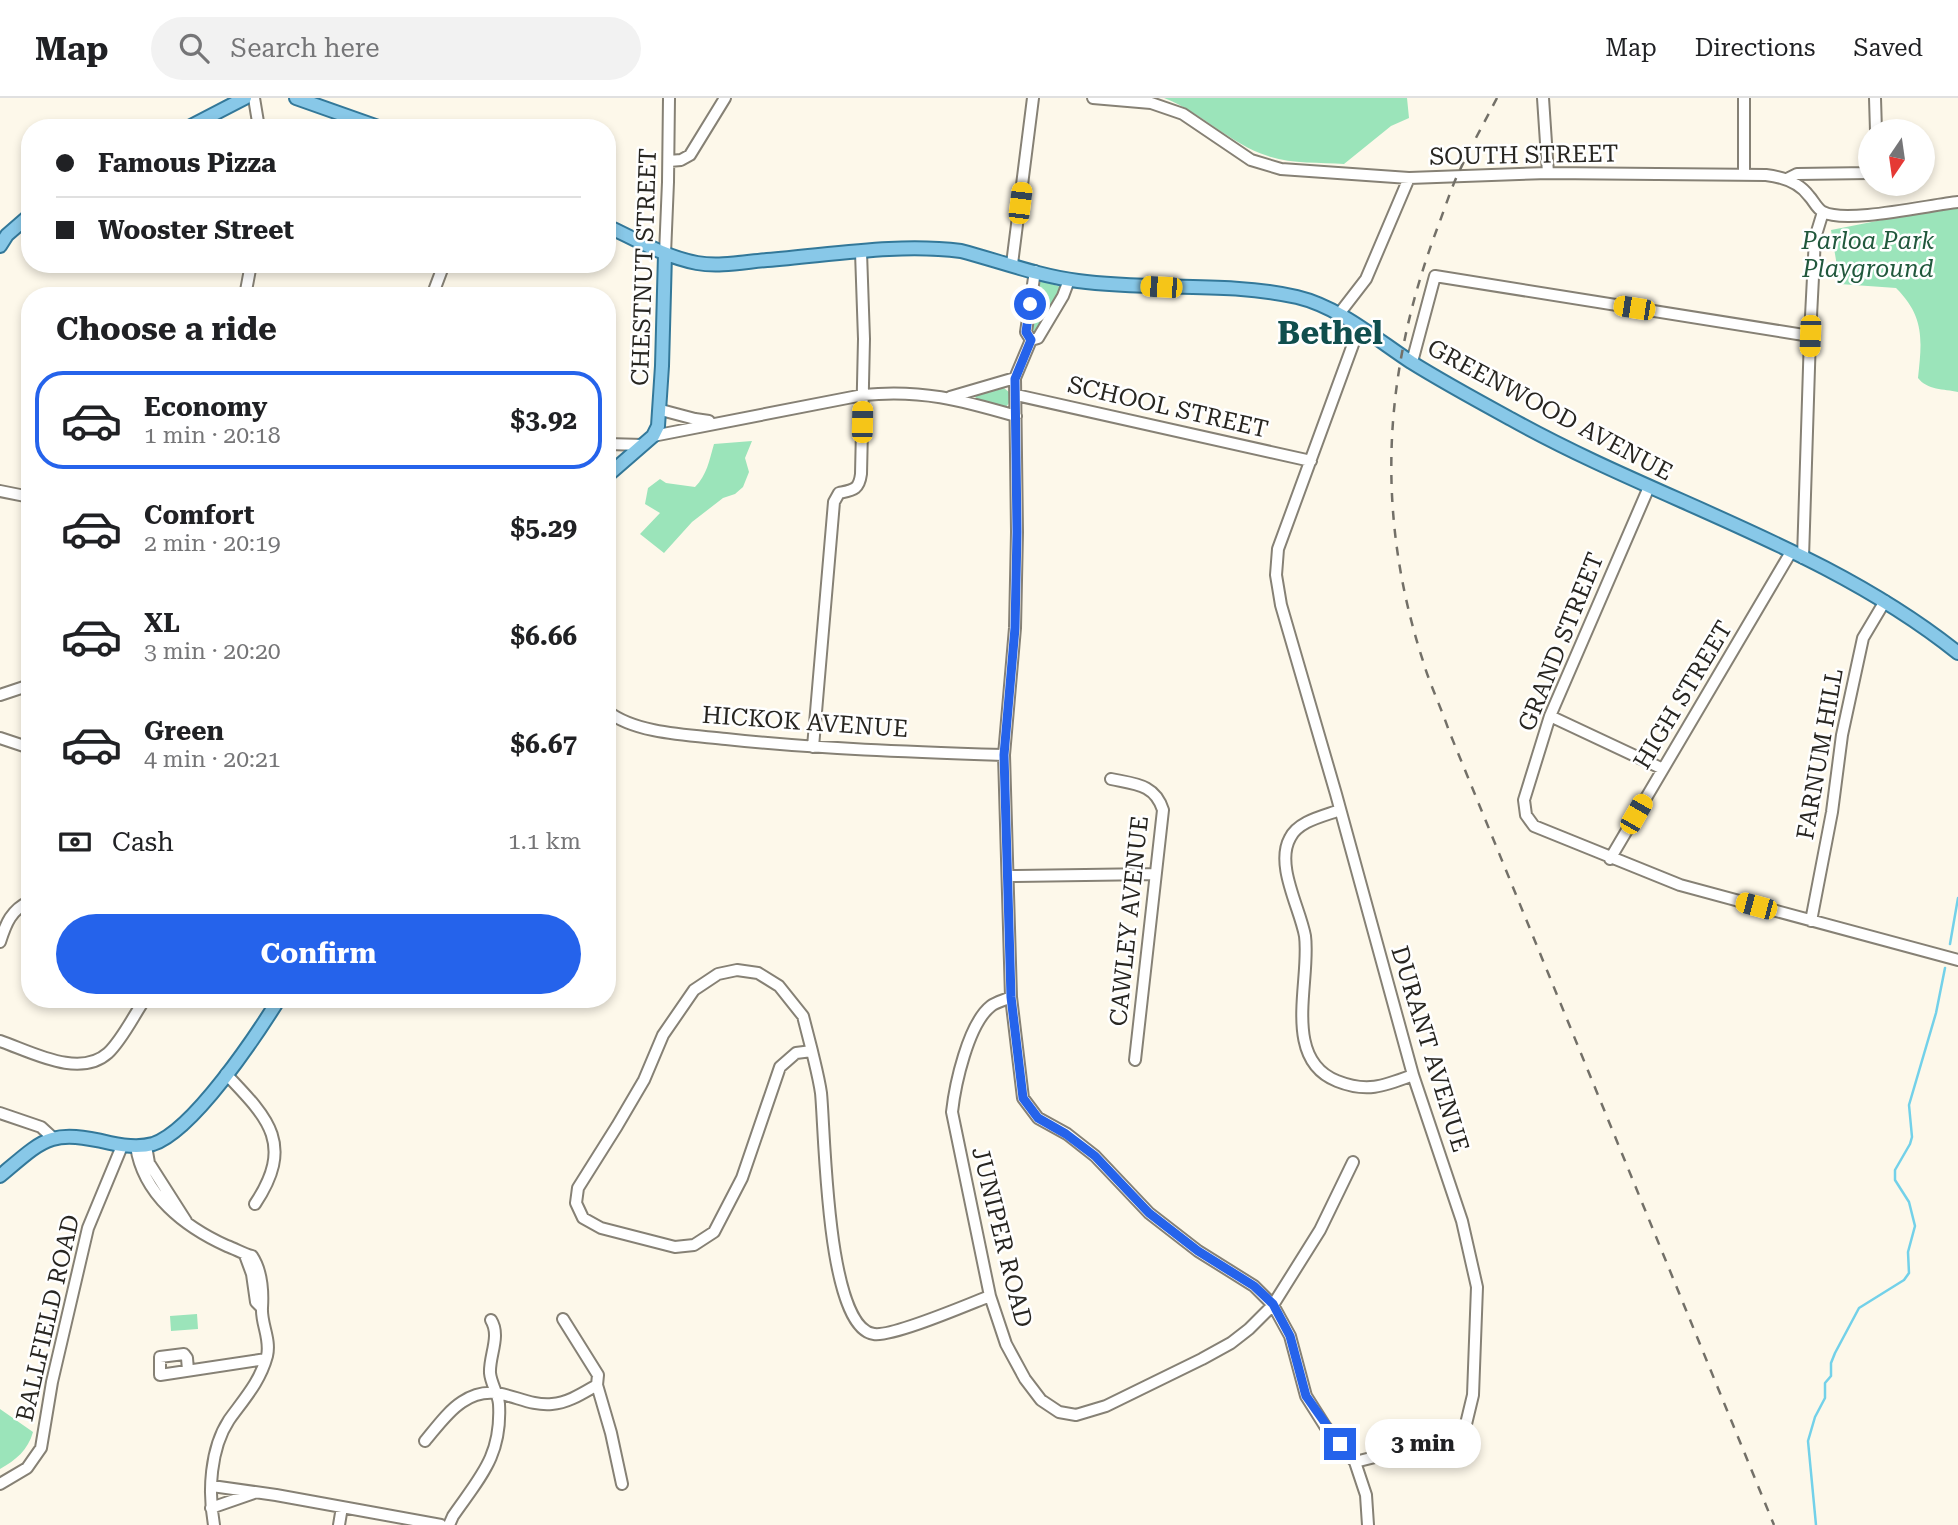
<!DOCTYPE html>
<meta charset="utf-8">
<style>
:root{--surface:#fff;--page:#f2f2f2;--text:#202124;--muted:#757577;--line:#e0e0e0;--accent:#2563eb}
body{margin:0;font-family:"Roboto Serif",serif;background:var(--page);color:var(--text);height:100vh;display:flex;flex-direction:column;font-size:26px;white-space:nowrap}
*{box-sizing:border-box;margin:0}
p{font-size:23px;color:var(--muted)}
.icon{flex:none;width:38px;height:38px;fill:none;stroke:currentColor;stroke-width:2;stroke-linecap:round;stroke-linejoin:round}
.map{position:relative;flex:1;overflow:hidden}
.drawer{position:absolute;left:21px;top:189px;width:595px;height:721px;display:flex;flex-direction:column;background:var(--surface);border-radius:28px;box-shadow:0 4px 10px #0003}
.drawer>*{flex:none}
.top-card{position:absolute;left:21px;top:21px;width:595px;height:154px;border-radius:28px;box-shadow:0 4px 10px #0003;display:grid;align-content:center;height:154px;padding:0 35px;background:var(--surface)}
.needle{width:46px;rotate:193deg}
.controls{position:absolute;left:1858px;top:21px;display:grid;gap:14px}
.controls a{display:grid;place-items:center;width:77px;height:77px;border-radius:50%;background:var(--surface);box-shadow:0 4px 10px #0003;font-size:35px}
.end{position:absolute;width:32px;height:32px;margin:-16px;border:9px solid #2563eb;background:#fff;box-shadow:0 0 0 4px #fff}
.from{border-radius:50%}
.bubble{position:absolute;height:49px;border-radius:24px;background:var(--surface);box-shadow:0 4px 10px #0003;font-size:23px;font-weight:700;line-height:49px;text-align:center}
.car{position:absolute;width:21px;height:42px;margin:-21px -10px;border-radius:9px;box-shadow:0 0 5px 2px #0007;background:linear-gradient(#f5c518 24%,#345 0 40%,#f5c518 0 76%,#345 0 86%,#f5c518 0)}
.top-card b{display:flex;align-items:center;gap:24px;height:66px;font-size:26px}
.top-card b+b{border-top:2px solid var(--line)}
.top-card i{width:18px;height:18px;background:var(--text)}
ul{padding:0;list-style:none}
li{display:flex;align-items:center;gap:21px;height:98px;margin:0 14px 10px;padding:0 21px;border:4px solid transparent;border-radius:28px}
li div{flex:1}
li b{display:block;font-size:26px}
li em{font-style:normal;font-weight:700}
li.on{border-color:var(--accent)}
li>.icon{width:63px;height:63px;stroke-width:1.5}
h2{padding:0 35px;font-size:32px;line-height:84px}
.pay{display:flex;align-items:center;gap:18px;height:77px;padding:0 35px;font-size:26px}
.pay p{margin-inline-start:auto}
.primary-button{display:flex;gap:14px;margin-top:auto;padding:14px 35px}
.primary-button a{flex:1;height:80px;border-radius:42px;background:var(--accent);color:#fff;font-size:28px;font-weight:700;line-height:80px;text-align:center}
header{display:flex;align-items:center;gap:42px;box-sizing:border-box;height:98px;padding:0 35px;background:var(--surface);border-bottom:2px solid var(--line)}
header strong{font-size:33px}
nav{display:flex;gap:38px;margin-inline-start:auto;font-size:24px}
.search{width:490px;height:63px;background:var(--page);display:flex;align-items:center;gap:18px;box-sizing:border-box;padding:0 24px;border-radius:38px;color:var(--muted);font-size:26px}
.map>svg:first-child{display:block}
.green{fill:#9be4ba}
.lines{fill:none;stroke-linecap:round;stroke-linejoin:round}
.stream{stroke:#73d1e9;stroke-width:2.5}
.minor-casing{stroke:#868175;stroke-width:14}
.major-casing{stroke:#337899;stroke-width:16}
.minor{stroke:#fff;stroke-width:10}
.major{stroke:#88c8e8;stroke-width:12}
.rail{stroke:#737068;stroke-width:2.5;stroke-dasharray:9 9;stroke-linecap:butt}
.route{stroke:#2563eb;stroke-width:9}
.labels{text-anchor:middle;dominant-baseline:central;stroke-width:5;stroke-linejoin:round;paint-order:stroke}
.street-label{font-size:24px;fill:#282621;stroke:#fff}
.park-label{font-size:24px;font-style:italic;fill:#21583c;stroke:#fff}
.district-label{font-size:32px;font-weight:bold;fill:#104e4d;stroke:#fff}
</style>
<header>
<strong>Map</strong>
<div class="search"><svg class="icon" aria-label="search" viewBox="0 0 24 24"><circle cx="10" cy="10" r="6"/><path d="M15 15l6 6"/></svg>Search here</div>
<nav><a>Map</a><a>Directions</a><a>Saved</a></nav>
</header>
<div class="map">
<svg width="1958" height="1427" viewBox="0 0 1958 1427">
<rect width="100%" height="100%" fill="#fdf8ea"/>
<!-- green -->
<path class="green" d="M 1164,0 L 1407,0 L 1409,20 L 1391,28 L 1344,66 C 1320,64 1291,66 1268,58 C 1230,46 1201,14 1164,0 Z
M 1958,107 L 1958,294 C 1944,291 1927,292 1918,280 C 1922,242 1925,219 1896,190 L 1840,186 L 1831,132 Z
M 1042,183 L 1061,189 L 1063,192 L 1035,236 L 1030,233 L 1037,186 Z
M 1004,290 L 1010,295 L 1009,305 L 1006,309 L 975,301 L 976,298 Z
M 752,343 L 745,360 L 749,374 L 743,389 L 735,396 L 723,400 L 692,424 L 664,455 L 640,436 L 660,415 L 645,406 L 648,390 L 660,381 L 666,385 L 695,389 C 707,377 709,363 714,346 Z
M 197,1216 L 198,1231 L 171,1233 L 170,1218 Z
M 0,1311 L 33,1334 C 28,1352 16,1362 0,1371 Z"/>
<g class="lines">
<!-- stream -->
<path class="stream" d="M 1950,846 L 1958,800
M 1816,1427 L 1808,1343 L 1815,1319 L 1825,1300 L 1825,1285 L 1831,1278 L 1831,1265 L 1835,1255 L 1859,1210 L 1904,1182 L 1909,1175 L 1908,1154 L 1915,1128 L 1909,1104 L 1895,1082 L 1895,1072 L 1910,1046 L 1912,1039 L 1909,1007 L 1936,915 L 1945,870"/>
<!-- minor casing -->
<g class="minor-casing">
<path id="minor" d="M 254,0 L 259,30
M 1093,0 L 1151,5 L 1183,16 L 1251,62 L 1281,71 L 1409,80 L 1548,75 L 1766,77 C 1783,79 1799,84 1809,98 C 1814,103 1816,110 1823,114 C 1846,126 1929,107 1958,104
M 1543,0 L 1548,75
M 1875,0 L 1876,33
M 669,63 L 681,62 L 690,57 L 725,0
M 1744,77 L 1744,0
M 1787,81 L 1797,76 L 1870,75 L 1871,73
M 665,156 L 668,84 L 669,0
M 1012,166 L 1033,0
M 1069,182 L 1063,198 L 1038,240 L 1031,242 L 1015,280 L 1017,434 L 1015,530 L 1004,657 L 1011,899 L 1023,1000 L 1038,1020 L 1067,1036 L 1095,1058 L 1149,1115 L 1198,1153 L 1254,1188 L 1273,1207 L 1290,1238 L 1306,1298 L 1325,1328 L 1355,1364 L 1366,1397 L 1368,1427
M 245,198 L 251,166
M 432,198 L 444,166
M 1339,216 L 1366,181 L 1409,80
M 1031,242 L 1026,234 L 1035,173
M 1412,264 L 1435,178 L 1810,238
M 1016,297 L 1311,363
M 950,299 L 1015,280
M 661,312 L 695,321 L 709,323
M 653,338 L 863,297 C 921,291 961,302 1016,318
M 607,346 L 643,347
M 1649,389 L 1550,618 L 1524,702 L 1526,717 L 1534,728 L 1680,787 L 1958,862
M 0,393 L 30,399
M 1803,460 L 1810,238 L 1815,140 L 1823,114
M 0,597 L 30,587
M 607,613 C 636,636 690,637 726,641 C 818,651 911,654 1004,657
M 1550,618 L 1663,671
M 0,640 L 30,650
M 813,649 L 834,404 L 839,395 C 853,392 859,392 861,376 L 864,241 L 861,154
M 1111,681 C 1135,686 1155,686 1163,712 L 1135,962
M 1340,712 C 1324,718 1298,723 1290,740 C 1275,767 1300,810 1305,838 C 1311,882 1281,961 1337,983 C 1367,995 1384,988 1413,977
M 1610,761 L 1791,454
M 1009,778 L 1154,776
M 1811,823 L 1832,714 L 1842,637 L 1863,540 L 1885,503
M 0,844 C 6,825 11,812 30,803
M 737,872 L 758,875 L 779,888 L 803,918 L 812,953 L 796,955 L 780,969 L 742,1080 L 714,1134 L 694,1147 L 675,1149 L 601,1130 L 583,1120 L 576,1105 L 578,1090 L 617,1028 L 644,982 L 663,937 L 694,892 L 718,876 Z
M 1011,899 C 1005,902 996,904 991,908 C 968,926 955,987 952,1014 L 990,1198 L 1006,1246 L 1025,1281 L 1041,1302 L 1059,1314 L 1076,1317 L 1106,1308 L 1202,1261 L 1231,1245 L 1249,1231 L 1273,1207 L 1320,1132 L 1353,1064
M 0,943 C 30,953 79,981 108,955 C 122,942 134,917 145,901
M 812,953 C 815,966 819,981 821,995 C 825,1034 826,1230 874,1236 C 893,1239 969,1206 990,1198
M 226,976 C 268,1020 295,1046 255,1106
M 0,1015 L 41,1029 L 53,1040
M 136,1048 C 143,1097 185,1129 227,1148 C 236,1151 243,1156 252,1158 C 262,1173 263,1194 262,1210 C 261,1226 271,1241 267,1258 C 260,1284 244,1301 229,1322 C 210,1351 208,1394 214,1427
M 146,1048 L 149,1065 L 186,1123
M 245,1157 L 252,1176 L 256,1204 L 262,1210
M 563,1221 L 598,1277 L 597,1287 L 611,1335 L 622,1386
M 188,1272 L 187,1260 L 184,1256 L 160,1259 L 160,1277 L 266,1261
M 425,1343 C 436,1330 448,1313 462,1304 C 497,1281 519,1309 552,1306 C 568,1305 583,1295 597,1287
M 1355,1364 L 1431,1345 L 1455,1335 L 1466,1326 L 1473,1297 L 1477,1189 L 1462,1123 L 1413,977 L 1336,696 L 1281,507 L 1276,477 L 1278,451 L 1359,230
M 0,1386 L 27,1370 L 41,1350 L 52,1284 L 88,1130 L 122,1048
M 212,1388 L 276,1397 L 441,1427
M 211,1410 L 254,1395
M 339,1427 L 342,1409
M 449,1427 L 453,1418 C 480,1379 502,1358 499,1306 C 498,1295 491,1286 490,1275 C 489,1258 501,1238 491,1222"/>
</g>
<!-- major casing -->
<g class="major-casing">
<path id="major" d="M 296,0 L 381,30
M 187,30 L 245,0
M 607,128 C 637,142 665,159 697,165 C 719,169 744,164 767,162 C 831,157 897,145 961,153 C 999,163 1039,178 1078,183 C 1150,193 1226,183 1297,199 C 1339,209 1376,241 1411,264 C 1443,284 1478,303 1511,321 C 1658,403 1826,449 1958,555
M 0,148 L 7,137 L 30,117
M 607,378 L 653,338 L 658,328 L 662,268 L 665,156
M 0,1078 C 45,1040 50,1031 110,1045 C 124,1048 139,1050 153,1046 C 193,1033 256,938 279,901"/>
</g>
<!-- minor -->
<use href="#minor" class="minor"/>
<!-- major -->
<use href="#major" class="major"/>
<!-- rail -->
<path class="rail" d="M 1497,0 C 1484,25 1470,50 1458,76 C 1450,93 1444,113 1437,131 C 1383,275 1375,415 1423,563 C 1430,587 1441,609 1449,633 L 1774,1427"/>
</g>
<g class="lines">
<!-- route -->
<path class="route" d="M 1030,206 L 1026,234 L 1031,242 L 1015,281 L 1017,434 L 1015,530 L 1004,657 L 1011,899 L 1023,1000 L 1038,1020 L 1066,1036 L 1095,1058 L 1149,1115 L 1198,1153 L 1254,1188 L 1273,1206 L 1290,1238 L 1306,1298 L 1340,1346"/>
</g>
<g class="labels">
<!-- street labels -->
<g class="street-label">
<text transform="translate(1524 57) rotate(-1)">SOUTH STREET</text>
<text transform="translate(644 169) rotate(-88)">CHESTNUT STREET</text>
<text transform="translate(1168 309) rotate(13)">SCHOOL STREET</text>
<text transform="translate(1550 312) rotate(28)">GREENWOOD AVENUE</text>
<text transform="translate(1561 544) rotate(-68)">GRAND STREET</text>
<text transform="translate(1683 597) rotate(-59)">HIGH STREET</text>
<text transform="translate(805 624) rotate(4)">HICKOK AVENUE</text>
<text transform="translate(1820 656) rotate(-80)">FARNUM HILL</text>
<text transform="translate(1129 823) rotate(-84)">CAWLEY AVENUE</text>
<text transform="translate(1430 951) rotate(73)">DURANT AVENUE</text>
<text transform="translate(1002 1139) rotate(76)">JUNIPER ROAD</text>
<text transform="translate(48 1220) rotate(-77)">BALLFIELD ROAD</text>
</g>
<!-- park labels -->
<g class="park-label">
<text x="1868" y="143">Parloa Park<tspan x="1868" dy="28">Playground</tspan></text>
</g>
<!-- district labels -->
<g class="district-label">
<text x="1330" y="235">Bethel</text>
</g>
</g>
</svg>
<div class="controls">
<a><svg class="needle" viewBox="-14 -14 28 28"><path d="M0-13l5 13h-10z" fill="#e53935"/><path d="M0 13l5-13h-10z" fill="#757577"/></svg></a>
</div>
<i class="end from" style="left:1030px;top:206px"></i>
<i class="end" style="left:1340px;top:1346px"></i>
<div class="bubble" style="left:1365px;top:1321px;width:116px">3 min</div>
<i class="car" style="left:1020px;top:105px;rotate:7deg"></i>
<i class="car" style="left:1161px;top:189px;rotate:273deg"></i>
<i class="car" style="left:1634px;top:210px;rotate:279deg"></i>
<i class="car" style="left:1810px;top:238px;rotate:182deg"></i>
<i class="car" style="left:862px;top:324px;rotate:1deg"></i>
<i class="car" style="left:1636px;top:716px;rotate:30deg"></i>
<i class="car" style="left:1756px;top:808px;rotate:285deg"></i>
<div class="top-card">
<b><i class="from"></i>Famous Pizza</b>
<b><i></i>Wooster Street</b>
</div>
<section class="drawer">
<h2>Choose a ride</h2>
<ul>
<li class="on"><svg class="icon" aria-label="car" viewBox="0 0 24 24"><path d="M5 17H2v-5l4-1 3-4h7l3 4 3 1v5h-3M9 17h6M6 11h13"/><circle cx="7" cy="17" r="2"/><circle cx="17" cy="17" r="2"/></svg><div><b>Economy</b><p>1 min · 20:18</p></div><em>$3.92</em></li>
<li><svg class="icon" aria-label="car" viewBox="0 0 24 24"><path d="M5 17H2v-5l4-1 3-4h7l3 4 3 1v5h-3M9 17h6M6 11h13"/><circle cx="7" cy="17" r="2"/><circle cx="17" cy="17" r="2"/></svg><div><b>Comfort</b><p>2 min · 20:19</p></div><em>$5.29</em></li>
<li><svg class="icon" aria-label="car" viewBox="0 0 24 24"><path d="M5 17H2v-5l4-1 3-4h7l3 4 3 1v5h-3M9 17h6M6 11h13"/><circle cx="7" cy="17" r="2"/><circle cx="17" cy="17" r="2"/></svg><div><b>XL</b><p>3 min · 20:20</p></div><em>$6.66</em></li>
<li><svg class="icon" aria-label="car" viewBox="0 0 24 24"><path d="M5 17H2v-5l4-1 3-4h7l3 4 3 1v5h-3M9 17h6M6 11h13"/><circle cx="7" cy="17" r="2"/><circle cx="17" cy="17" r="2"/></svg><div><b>Green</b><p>4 min · 20:21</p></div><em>$6.67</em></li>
</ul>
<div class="pay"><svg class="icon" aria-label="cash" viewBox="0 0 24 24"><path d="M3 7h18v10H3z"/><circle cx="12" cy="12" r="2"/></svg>Cash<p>1.1 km</p></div>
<div class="primary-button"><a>Confirm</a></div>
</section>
</div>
